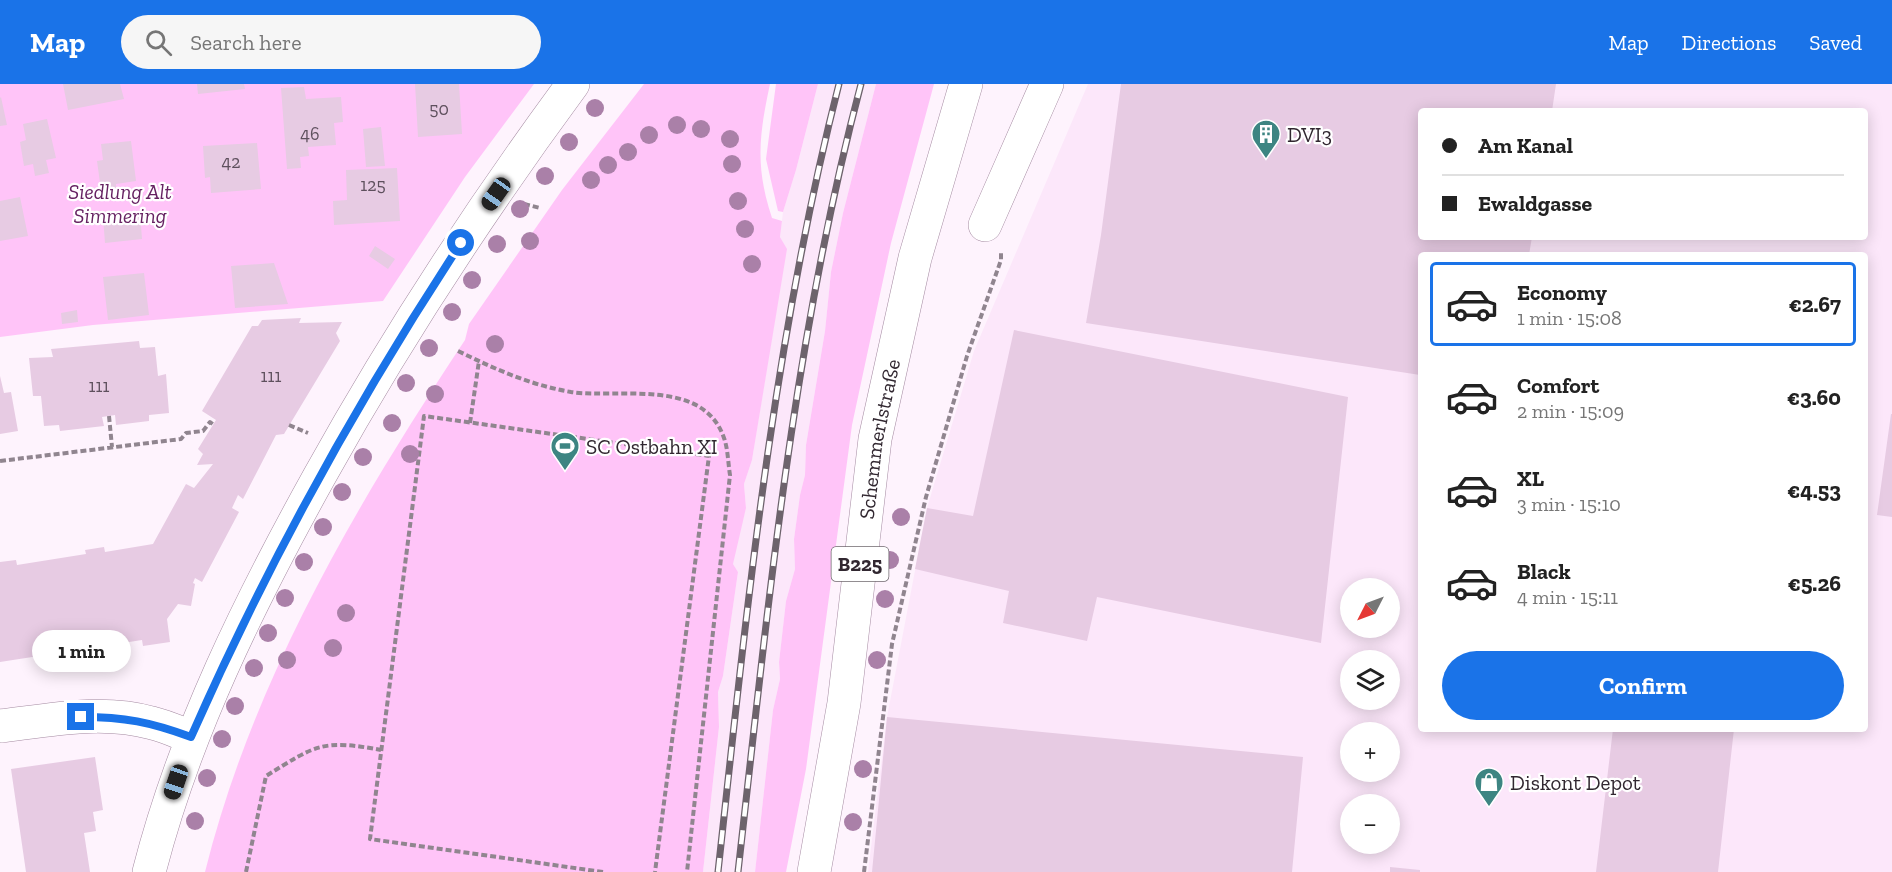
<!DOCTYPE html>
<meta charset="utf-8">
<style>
:root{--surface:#fff;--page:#f6f6f6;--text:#222;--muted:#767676;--line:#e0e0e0;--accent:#1a73e8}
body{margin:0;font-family:"Zilla Slab",serif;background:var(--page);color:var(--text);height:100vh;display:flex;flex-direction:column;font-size:22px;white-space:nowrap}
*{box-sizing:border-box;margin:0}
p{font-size:20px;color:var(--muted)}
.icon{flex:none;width:33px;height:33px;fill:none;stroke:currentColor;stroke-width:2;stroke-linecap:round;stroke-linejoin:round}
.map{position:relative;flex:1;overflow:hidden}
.sheet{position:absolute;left:1418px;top:168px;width:450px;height:480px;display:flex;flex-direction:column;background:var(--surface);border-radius:6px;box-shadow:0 3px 15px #0003}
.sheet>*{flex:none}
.banner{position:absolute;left:1418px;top:24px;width:450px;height:132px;border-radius:6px;box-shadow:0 3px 15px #0003;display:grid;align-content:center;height:132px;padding:0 24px;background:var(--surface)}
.needle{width:39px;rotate:228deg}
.tools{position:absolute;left:1340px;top:494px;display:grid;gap:12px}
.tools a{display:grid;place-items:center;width:60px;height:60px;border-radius:50%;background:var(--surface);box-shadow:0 3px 15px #0003;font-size:30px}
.end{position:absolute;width:27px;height:27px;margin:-14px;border:8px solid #1a73e8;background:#fff;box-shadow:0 0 0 3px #fff}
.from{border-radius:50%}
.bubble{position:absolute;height:42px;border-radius:21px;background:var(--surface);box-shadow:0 3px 15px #0003;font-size:20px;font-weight:700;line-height:42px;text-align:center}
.car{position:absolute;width:18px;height:36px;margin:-18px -9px;border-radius:8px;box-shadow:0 0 4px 2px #0007;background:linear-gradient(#222 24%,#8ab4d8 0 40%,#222 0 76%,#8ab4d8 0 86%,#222 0)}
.banner b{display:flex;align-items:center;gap:21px;height:57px;font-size:22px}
.banner b+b{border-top:2px solid var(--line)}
.banner i{width:15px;height:15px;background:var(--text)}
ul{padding:10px 0 0;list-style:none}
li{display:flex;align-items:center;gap:18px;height:84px;margin:0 12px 9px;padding:0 12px;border:3px solid transparent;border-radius:6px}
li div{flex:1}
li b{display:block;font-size:22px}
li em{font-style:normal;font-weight:700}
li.current{border-color:var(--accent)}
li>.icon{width:54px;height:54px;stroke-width:1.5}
.cta{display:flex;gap:12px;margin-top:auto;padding:12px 24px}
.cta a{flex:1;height:69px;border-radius:36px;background:var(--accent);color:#fff;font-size:24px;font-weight:700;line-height:69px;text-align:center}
header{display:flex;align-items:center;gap:36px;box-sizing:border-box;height:84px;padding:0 30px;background:var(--accent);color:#fff}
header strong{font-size:28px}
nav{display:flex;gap:33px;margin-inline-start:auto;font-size:21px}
.search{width:420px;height:54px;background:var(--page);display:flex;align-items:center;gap:15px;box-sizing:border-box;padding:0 21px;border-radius:33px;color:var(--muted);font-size:22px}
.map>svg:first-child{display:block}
.built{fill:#fce7fa;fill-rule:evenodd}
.green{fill:#ffc4f8}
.building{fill:#e7cbe3}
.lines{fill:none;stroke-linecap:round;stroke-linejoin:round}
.minor-casing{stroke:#a58ba2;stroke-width:34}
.major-casing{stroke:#a58ba2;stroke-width:34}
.path{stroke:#90858f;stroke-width:4;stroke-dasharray:6 3;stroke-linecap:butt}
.minor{stroke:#fff;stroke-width:33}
.major{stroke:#fff;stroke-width:33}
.rail-casing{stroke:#6d636c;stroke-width:7}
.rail{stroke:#fff;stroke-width:4.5;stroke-dasharray:14;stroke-linecap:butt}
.tree{fill:#aa80a8}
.route{stroke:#1a73e8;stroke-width:8}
.labels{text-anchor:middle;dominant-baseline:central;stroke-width:4.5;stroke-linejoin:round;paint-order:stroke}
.number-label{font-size:18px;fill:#5e505d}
.shield{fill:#fff;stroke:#6f686e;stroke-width:1.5}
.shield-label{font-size:20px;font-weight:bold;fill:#312730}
.poi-label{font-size:21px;fill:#312730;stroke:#fff;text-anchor:start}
.park-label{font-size:21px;font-style:italic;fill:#662262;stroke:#fff}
.street-label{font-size:21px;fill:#312730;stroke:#fff}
</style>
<header>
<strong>Map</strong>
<div class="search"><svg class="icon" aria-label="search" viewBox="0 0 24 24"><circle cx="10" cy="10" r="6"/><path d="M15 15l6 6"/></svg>Search here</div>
<nav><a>Map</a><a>Directions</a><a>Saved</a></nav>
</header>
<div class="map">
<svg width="1892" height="788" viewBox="0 0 1892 788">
<rect width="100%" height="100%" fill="#fef3fd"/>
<!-- built -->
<path class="built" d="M 818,0 L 876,0 L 843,129 L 831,188 L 825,247 L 806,361 L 805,391 L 800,411 L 794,455 L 795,485 L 786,517 L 779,578 L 780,595 L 773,626 L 755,788 L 703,788 L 719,643 L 718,608 L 723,592 L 738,488 L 733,480 L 734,467 L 746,424 L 744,400 L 752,376 L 786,165 L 780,153 L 783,128 L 796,86 Z
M 1088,0 L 1892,0 L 1892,788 L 868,788 L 887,633 L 927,424 L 974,267 ZM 1420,27 L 1864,27 L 1864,153 L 1420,153 ZM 1420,171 L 1864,171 L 1864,645 L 1420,645 ZM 1350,504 L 1389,504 L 1389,543 L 1350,543 ZM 1350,576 L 1389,576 L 1389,615 L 1350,615 ZM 1350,648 L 1389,648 L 1389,687 L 1350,687 ZM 1350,720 L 1389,720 L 1389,759 L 1350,759 Z"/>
<!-- green -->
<path class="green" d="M 0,0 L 534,0 L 465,93 L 383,217 L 93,241 L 0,253 Z
M 644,0 L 770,0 C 759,51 755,83 772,134 L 782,137 L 780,153 L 787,165 L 752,376 L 744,400 L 746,424 L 733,480 L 738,488 L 723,592 L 718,608 L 719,643 L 703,788 L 205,788 C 253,595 356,421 465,256 L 469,240 L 562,106 Z
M 776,0 L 818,0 L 796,86 L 783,128 L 778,127 L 766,75 Z
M 876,0 L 934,0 L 891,159 L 852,341 L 806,685 L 786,788 L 755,788 L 773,626 L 780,595 L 779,578 L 786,517 L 795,485 L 794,455 L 800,411 L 805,391 L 806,361 L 825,247 L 831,188 L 843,129 Z"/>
<!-- building -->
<path class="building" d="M 63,0 L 120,0 L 124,15 L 68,26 Z
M 197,0 L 244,0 L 245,5 L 198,10 Z
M 415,0 L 459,0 L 462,50 L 418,53 Z
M 1121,0 L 1556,0 L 1552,27 L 1420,27 L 1420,153 L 1532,153 L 1529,171 L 1420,171 L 1420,291 L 1086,239 L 1101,151 Z
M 304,3 L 306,15 L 341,13 L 343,38 L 334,39 L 336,61 L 308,63 L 309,72 L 300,73 L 301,84 L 287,85 L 281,4 Z
M 1,13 L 7,41 L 0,42 L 0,14 Z
M 47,35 L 56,74 L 46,76 L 49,89 L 35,92 L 33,80 L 24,82 L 20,58 L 26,56 L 23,40 Z
M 381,43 L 385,82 L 366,83 L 363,45 Z
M 131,57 L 136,97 L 116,100 L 116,104 L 101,106 L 97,77 L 103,76 L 101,60 Z
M 257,59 L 261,105 L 211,109 L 210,93 L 205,94 L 203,62 Z
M 397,84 L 400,137 L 334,141 L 333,117 L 347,116 L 346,86 Z
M 20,113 L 28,152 L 0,157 L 0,117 Z
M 140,129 L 142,155 L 105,159 L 103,133 Z
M 375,162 L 395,175 L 388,185 L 369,172 Z
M 274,179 L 288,220 L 235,224 L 231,182 Z
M 144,189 L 149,231 L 108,236 L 103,193 Z
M 77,226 L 78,238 L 62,240 L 61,229 Z
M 301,234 L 299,239 L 342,238 L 336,249 L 340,257 L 284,350 L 276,351 L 243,415 L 238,411 L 232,424 L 239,428 L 202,498 L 195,494 L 193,499 L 195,500 L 191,522 L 178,520 L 167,535 L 170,558 L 143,562 L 142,556 L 0,578 L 0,478 L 16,476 L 17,481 L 86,470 L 85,466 L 104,463 L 105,468 L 153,460 L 186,400 L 194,404 L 213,380 L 197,381 L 203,370 L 198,365 L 216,336 L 202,327 L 252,242 L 258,242 L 262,236 Z
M 1014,246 L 1348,313 L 1321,559 L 1097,513 L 1087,557 L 1003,539 L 1009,507 L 915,485 L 927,424 L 973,432 Z
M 139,257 L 140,264 L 155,263 L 158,292 L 166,290 L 169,329 L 149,331 L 149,337 L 116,341 L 115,331 L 102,333 L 104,342 L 60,347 L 59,341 L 44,342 L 41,312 L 33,312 L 29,274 L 53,273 L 51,265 Z
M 0,292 L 4,309 L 11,308 L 18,347 L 0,350 Z
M 1891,330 L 1892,330 L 1892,433 L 1877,431 Z
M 887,633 L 1303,673 L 1292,788 L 872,788 Z
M 1613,645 L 1734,645 L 1718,788 L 1596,788 Z
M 95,673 L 103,726 L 93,728 L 96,747 L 84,749 L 90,788 L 26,788 L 11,685 Z
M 1390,783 L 1420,786 L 1420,788 L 1390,788 Z"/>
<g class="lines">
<!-- minor casing -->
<g class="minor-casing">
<path id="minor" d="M 985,141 L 1047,0
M 0,642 C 49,636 103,625 152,639 C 165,642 178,648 191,653
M 149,788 C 185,648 249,519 319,393 C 395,256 480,126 573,0"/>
</g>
<!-- major casing -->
<g class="major-casing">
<g id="major">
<path id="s1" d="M 814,788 L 844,619 L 875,355 L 915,174 L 966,0"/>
</g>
</g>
<!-- path -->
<path class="path" d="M 524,120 L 540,124
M 458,267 C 495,285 530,301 571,308 C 618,315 703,293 724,354 C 728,365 728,379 730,391 L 687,788
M 109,332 L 112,363
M 470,339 L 479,277
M 289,341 L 308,349
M 0,377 L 181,355 L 186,349 L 203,347 L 210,338 L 214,341
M 246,788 L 266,692 C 316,661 322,655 381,666
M 603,788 L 370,755 L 424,332 L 709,372 L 655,788
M 864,788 L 892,560 L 926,413 L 967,272 L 1001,176 L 1001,168"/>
<!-- minor -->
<use href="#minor" class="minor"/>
<!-- major -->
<use href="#major" class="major"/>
<!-- rail casing -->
<g class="rail-casing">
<path id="rail" d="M 718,788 C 747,524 773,258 839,0
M 738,788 C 768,524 793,257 861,0"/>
</g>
<!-- rail -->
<use href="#rail" class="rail"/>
</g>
<!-- trees -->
<g class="tree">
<circle cx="595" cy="24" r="9"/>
<circle cx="677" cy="41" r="9"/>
<circle cx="701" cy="45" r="9"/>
<circle cx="649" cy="51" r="9"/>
<circle cx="730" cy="55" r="9"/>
<circle cx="569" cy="58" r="9"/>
<circle cx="628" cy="68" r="9"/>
<circle cx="732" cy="80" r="9"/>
<circle cx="608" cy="81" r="9"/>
<circle cx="545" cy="92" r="9"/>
<circle cx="591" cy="96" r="9"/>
<circle cx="738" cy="117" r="9"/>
<circle cx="520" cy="125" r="9"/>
<circle cx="745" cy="145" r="9"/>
<circle cx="530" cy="157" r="9"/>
<circle cx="497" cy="160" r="9"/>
<circle cx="752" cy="180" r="9"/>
<circle cx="472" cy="196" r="9"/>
<circle cx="452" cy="228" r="9"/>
<circle cx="495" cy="260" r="9"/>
<circle cx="429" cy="264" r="9"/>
<circle cx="406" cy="299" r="9"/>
<circle cx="435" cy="310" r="9"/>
<circle cx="392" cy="339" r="9"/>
<circle cx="410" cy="370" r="9"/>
<circle cx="363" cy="373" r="9"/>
<circle cx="342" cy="408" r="9"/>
<circle cx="901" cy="433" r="9"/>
<circle cx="323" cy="443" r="9"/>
<circle cx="890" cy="476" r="9"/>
<circle cx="304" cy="478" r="9"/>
<circle cx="285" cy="514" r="9"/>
<circle cx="885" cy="515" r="9"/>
<circle cx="346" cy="529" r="9"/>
<circle cx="268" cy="549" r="9"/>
<circle cx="333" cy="564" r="9"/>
<circle cx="287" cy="576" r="9"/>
<circle cx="877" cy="576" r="9"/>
<circle cx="254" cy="584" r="9"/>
<circle cx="235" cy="622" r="9"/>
<circle cx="222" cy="655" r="9"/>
<circle cx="863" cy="685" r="9"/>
<circle cx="207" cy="694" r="9"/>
<circle cx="195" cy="737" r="9"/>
<circle cx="853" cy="738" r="9"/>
</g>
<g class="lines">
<!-- route -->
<path class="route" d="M 81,633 C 125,633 150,638 191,653 C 267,480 358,316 461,159"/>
</g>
<!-- icons -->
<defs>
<g id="building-pin" transform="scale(1.5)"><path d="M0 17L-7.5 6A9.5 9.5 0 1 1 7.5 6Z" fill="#3d8582" stroke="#fff"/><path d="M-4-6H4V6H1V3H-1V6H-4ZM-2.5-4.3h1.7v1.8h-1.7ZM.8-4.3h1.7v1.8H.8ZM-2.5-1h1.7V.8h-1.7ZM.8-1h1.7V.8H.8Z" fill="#fff"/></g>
<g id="stadium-pin" transform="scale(1.5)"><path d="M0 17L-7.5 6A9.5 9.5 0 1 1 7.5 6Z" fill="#3d8582" stroke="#fff"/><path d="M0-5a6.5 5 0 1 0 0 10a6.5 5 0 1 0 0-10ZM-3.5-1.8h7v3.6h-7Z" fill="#fff"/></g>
<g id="shop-pin" transform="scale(1.5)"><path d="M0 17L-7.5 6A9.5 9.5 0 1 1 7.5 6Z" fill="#3d8582" stroke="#fff"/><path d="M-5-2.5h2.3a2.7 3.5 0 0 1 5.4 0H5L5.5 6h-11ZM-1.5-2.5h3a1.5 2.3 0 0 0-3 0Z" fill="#fff"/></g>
</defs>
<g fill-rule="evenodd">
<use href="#building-pin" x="1266" y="50"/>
<use href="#stadium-pin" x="565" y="362"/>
<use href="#shop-pin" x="1489" y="698"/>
</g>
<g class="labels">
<!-- number labels -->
<g class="number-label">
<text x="439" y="25">50</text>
<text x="310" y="50">46</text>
<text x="231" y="78">42</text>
<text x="373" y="101">125</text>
<text x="271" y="292">111</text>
<text x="99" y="302">111</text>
</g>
<!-- shield labels -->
<rect class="shield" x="831.5" y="463" width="57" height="34" rx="4.5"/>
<g class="shield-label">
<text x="860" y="480">B225</text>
</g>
<!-- poi labels -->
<g class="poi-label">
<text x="1287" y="50">DVI3</text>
<text x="586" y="362">SC Ostbahn XI</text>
<text x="1510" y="698">Diskont Depot</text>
</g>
<!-- park labels -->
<g class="park-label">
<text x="120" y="107">Siedlung Alt<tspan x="120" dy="24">Simmering</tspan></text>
</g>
<!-- street labels -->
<g class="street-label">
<text stroke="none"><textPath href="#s1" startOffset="438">Schemmerlstraße</textPath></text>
</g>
</g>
</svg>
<div class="tools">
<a><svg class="needle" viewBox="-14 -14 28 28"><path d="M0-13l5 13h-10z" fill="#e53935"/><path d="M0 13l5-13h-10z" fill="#767676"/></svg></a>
<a><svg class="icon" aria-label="layers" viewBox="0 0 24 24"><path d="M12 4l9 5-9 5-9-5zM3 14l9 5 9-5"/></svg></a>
<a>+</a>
<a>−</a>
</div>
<i class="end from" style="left:461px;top:159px"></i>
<i class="end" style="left:81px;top:633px"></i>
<div class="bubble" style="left:32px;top:546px;width:99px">1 min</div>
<i class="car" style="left:496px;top:110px;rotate:215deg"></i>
<i class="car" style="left:176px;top:698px;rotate:199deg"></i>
<div class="banner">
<b><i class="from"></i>Am Kanal</b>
<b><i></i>Ewaldgasse</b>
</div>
<section class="sheet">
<ul>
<li class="current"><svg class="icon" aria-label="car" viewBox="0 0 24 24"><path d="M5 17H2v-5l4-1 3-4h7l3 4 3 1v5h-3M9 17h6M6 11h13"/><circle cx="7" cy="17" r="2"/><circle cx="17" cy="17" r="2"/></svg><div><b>Economy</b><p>1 min · 15:08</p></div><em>€2.67</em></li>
<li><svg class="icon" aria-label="car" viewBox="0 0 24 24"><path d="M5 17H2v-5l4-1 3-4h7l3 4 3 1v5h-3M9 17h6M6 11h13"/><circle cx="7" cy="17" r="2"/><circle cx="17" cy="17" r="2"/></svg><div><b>Comfort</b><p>2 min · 15:09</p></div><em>€3.60</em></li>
<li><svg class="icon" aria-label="car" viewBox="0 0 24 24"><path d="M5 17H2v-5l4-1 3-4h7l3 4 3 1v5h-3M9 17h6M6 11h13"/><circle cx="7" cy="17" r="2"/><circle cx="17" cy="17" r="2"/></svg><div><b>XL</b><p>3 min · 15:10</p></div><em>€4.53</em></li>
<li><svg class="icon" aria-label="car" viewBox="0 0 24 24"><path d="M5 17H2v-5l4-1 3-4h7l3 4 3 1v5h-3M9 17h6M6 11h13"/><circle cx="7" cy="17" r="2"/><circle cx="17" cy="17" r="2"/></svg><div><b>Black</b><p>4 min · 15:11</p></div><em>€5.26</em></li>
</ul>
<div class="cta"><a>Confirm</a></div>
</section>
</div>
